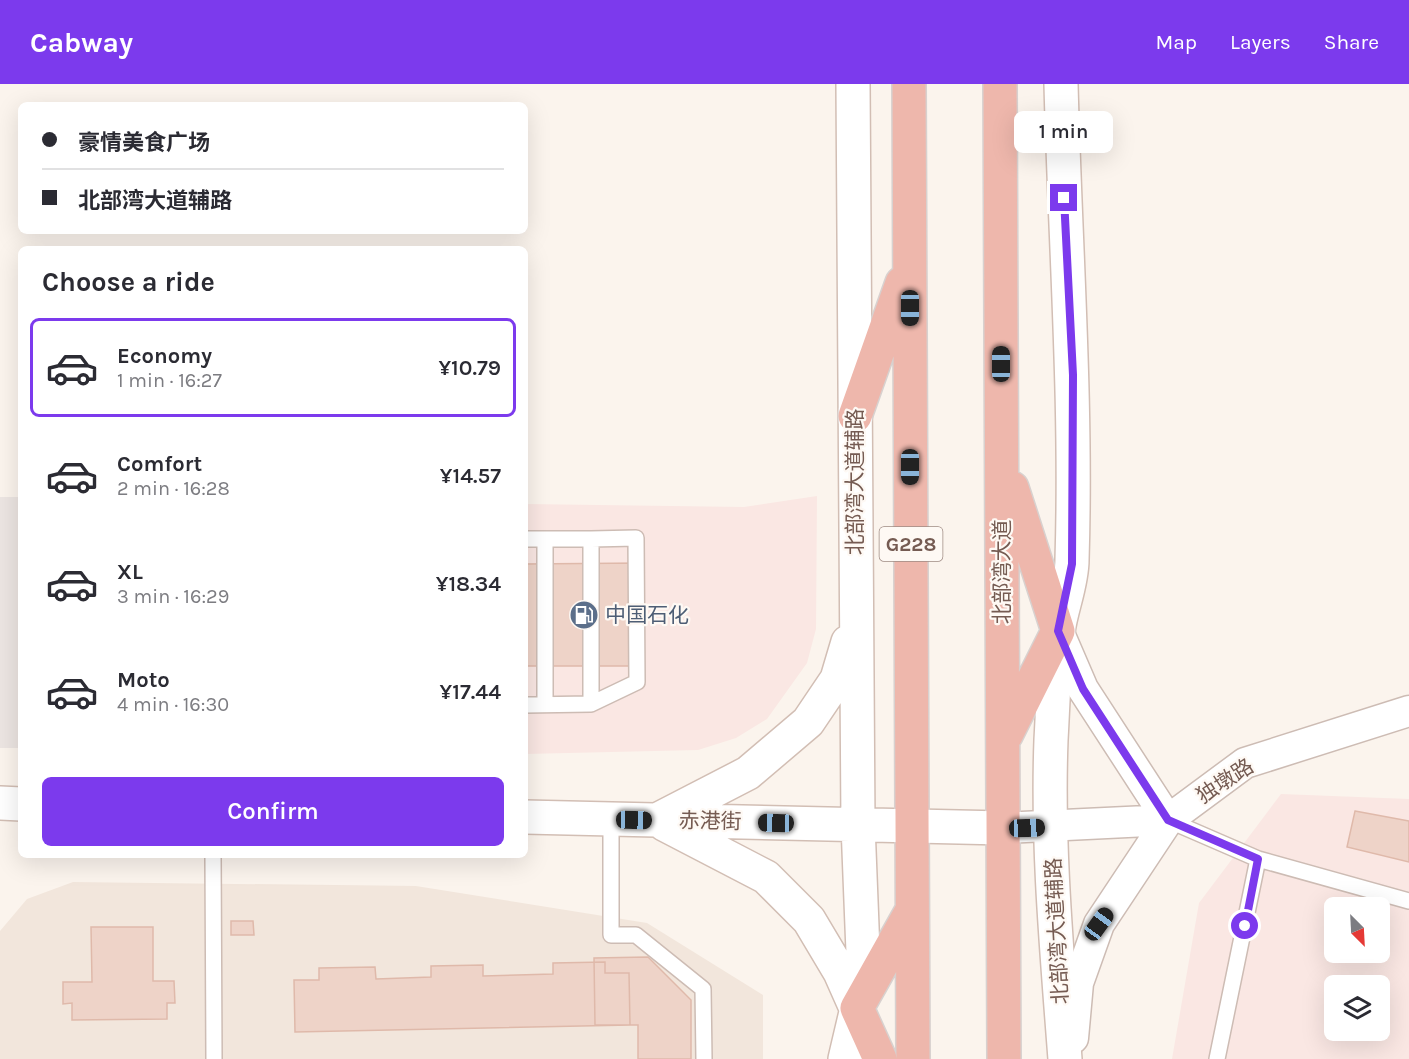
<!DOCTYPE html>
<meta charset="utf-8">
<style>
:root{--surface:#fff;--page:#f7f7f7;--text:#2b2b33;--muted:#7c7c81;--line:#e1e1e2;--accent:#7c3aed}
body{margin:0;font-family:Karla,"Noto Sans SC",sans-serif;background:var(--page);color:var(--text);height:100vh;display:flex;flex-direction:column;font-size:22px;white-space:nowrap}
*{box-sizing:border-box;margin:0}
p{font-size:20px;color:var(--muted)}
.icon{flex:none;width:33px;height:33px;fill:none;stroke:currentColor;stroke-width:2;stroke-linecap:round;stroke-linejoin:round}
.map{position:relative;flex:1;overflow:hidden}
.details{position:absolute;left:18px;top:162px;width:510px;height:612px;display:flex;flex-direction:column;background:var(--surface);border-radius:9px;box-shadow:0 6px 24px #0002}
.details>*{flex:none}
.banner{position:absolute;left:18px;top:18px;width:510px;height:132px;border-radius:9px;box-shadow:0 6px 24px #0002;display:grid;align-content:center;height:132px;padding:0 24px;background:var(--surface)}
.needle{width:39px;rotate:156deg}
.controls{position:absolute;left:1324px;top:813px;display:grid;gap:12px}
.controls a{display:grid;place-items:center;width:66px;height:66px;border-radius:9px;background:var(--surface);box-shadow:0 6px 24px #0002;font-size:30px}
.end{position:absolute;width:27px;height:27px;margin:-14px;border:8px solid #7c3aed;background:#fff;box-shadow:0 0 0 3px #fff}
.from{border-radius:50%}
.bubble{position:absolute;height:42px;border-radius:9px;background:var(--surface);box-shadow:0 6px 24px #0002;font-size:20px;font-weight:600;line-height:42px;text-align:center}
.car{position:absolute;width:18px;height:36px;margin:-18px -9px;border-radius:8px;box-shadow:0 0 4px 2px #0007;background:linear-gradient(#222 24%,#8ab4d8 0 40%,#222 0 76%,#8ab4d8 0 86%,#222 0)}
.banner b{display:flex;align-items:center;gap:21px;height:57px;font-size:22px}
.banner b+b{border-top:2px solid var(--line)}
.banner i{width:15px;height:15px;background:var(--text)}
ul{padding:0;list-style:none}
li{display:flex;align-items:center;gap:18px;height:99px;margin:0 12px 9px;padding:0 12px;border:3px solid transparent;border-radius:9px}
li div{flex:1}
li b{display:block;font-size:22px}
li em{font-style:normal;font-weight:600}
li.selected{border-color:var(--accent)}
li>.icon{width:54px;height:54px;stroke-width:1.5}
h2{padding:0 24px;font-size:27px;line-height:72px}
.action{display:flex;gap:12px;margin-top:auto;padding:12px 24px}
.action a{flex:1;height:69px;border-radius:9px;background:var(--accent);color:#fff;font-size:24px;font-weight:600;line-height:69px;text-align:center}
header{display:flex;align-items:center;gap:36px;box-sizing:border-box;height:84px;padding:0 30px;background:var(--accent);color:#fff}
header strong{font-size:28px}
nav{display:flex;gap:33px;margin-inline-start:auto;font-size:21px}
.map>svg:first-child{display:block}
.residential{fill:#f2e6dc}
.commercial{fill:#fae7e3;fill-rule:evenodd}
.industrial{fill:#ece5e2}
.building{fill:#eed3c8;stroke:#dfb9aa;stroke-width:1.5}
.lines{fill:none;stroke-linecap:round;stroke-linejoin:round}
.lane-casing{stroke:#cdbcb4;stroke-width:18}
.street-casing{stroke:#cdbcb4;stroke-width:33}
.secondary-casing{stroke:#d2beb4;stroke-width:36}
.highway-casing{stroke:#d8d1cf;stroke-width:36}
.lane{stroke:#fff;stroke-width:15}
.street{stroke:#fff;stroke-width:30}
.secondary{stroke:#fff;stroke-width:33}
.highway{stroke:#eeb7ac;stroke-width:33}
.route{stroke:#7c3aed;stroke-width:8}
.labels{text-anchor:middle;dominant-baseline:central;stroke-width:4.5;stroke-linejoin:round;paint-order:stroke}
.shield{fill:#fef9f4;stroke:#9e8a83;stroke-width:1.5}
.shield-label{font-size:20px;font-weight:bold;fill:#755b52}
.street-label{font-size:21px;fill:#755b52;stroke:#fef9f4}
.service-label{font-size:21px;fill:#4e5e75;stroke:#fef9f4;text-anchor:start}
</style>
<header>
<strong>Cabway</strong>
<nav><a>Map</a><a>Layers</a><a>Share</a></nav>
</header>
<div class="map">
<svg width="1409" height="975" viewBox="0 0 1409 975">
<rect width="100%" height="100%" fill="#fbf4ed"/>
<!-- residential -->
<path class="residential" d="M 73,798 L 416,802 L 647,839 L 763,911 L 763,975 L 0,975 L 0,847 L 27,815 Z"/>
<!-- commercial -->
<path class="commercial" d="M 817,412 L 816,545 L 807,579 L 767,635 L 736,654 L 698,666 L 525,670 L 525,420 L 744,423 Z
M 1281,710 L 1409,715 L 1409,975 L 1172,975 L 1199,819 ZM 1335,824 L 1380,824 L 1380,868 L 1335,868 ZM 1335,902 L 1380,902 L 1380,946 L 1335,946 Z"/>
<!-- industrial -->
<path class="industrial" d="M 0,413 L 21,413 L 21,664 L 0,664 Z"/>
<!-- building -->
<path class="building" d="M 642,479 L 642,582 L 525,582 L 525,480 Z
M 1355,727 L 1409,737 L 1409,778 L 1347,763 Z
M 231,837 L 253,837 L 254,851 L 231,851 Z
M 91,843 L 153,843 L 153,897 L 174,897 L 175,919 L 167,919 L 167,935 L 72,936 L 72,919 L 63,920 L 63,898 L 92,898 Z
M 648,873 L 691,916 L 691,975 L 638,975 L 638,941 L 595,941 L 594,874 Z
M 605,878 L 605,889 L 629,889 L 630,941 L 295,948 L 294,896 L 319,896 L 319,884 L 375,883 L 376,895 L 431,893 L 431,882 L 483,881 L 483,892 L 553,890 L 553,879 Z"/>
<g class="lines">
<!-- lane casing -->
<g class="lane-casing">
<path id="lane" d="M 525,455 L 545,455 L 545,620
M 591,455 L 636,454 L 637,598 L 591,620
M 525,621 L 591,620 L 591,455 L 545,455
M 611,735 L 611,851 L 636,851 L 703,905 L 704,975
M 1168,736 L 1258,775 L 1409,817
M 213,771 L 214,975
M 1217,975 L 1258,775"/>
</g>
<!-- street casing -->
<g class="street-casing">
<path id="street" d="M 1058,547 L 1083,605 L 1168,736 L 1099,840 L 1078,899 L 1073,954
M 1003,744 L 1168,736 L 1245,679 L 1409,627"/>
</g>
<!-- secondary casing -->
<g class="secondary-casing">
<path id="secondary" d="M 1061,0 C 1065,159 1077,317 1072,476 C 1072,500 1061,524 1058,548 C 1054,584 1053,620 1051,656 C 1047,762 1057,869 1065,975
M 0,719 L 21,720
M 525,733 L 1003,744
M 659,735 L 748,689 L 808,638 L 837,595 L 848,558
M 664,740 L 766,793 L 809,836 L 840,888 L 856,924
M 845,975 L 857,924 L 863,868 L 858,741 L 853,0"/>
</g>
<!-- highway casing -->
<g class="highway-casing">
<path id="highway" d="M 909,0 L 913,975
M 1000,0 L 1004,975
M 855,332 L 902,199
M 1006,651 L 1058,547 L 1012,404
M 880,975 L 857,924 L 911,828"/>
</g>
<!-- lane -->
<use href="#lane" class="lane"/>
<!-- street -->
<use href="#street" class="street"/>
<!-- secondary -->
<use href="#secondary" class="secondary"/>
<!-- highway -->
<use href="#highway" class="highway"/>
</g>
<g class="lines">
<!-- route -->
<path class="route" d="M 1064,114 L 1073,291 L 1072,480 L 1058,547 L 1083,605 L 1168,736 L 1258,775 L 1245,842"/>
</g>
<!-- icons -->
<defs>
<g id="fuel-disc" transform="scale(1.5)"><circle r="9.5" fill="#5c6f8a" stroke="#fef9f4"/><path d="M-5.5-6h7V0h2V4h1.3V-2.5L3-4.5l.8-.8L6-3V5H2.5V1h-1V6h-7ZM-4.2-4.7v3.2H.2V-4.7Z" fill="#fff"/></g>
</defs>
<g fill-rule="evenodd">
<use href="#fuel-disc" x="584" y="531"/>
</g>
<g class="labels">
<!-- shield labels -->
<rect class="shield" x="879.5" y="443" width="63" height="34" rx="4.5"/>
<g class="shield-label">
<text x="911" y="460">G228</text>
</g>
<!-- street labels -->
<g class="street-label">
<text transform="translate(855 398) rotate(-90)">北部湾大道辅路</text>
<text transform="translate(1002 488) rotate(-90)">北部湾大道</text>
<text transform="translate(1225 697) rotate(-33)">独墩路</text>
<text transform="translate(710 737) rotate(1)">赤港街</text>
<text transform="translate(1057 847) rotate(-93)">北部湾大道辅路</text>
</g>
<!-- service labels -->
<g class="service-label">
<text x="605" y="531">中国石化</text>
</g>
</g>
</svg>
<div class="controls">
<a><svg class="needle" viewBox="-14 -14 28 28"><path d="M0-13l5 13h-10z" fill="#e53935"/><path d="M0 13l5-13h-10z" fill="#7c7c81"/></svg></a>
<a><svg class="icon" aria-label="layers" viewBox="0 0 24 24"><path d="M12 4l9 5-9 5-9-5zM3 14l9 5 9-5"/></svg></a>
</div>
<i class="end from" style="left:1245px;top:842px"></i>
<i class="end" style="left:1064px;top:114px"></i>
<div class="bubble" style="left:1014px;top:27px;width:99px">1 min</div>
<i class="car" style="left:910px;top:224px;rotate:180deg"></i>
<i class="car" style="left:1001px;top:280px;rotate:0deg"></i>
<i class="car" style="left:910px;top:383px;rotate:180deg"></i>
<i class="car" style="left:634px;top:736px;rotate:91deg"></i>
<i class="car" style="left:776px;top:739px;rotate:271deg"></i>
<i class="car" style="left:1027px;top:744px;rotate:88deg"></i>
<i class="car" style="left:1099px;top:840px;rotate:36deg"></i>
<div class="banner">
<b><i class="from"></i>豪情美食广场</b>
<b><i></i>北部湾大道辅路</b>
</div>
<section class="details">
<h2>Choose a ride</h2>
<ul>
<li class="selected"><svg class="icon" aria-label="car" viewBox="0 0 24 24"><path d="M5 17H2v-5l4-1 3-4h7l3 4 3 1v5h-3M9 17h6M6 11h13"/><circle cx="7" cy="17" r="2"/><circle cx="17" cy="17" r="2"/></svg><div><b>Economy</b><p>1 min · 16:27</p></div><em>¥10.79</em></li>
<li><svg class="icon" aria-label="car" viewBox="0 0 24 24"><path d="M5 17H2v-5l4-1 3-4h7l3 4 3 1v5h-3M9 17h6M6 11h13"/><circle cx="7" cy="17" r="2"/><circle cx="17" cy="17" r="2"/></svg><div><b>Comfort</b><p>2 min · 16:28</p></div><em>¥14.57</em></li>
<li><svg class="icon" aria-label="car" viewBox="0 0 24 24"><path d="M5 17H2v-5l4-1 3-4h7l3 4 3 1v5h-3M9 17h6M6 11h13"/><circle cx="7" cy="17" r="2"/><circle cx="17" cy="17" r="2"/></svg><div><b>XL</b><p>3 min · 16:29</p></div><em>¥18.34</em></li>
<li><svg class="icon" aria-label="car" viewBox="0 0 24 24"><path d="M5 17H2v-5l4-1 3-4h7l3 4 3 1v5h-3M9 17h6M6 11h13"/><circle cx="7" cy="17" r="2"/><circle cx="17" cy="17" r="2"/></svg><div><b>Moto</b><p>4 min · 16:30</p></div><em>¥17.44</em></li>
</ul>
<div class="action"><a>Confirm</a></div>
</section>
</div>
